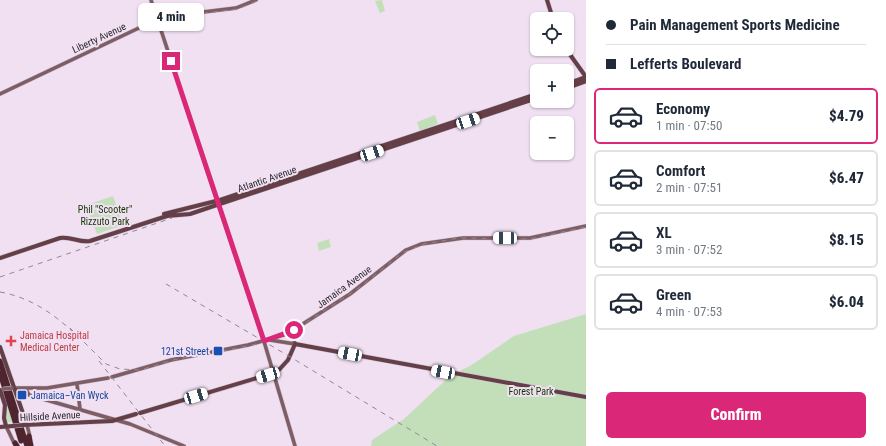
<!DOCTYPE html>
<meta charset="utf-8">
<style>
:root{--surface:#fff;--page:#f2f2f3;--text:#1f2937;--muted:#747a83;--line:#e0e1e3;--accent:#db2777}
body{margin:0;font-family:"Roboto Condensed",sans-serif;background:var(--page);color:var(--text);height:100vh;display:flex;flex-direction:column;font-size:15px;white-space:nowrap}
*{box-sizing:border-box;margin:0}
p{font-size:13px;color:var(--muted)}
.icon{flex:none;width:22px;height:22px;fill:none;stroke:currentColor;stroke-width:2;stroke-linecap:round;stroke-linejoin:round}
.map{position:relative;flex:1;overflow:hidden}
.panel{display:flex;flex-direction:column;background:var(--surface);width:300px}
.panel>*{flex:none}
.banner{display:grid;align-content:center;height:88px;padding:0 20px;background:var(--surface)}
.buttons{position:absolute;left:530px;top:12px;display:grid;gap:8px}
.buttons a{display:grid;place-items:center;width:44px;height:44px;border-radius:6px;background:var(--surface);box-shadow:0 1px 3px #0004;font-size:20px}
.end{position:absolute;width:18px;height:18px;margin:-9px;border:5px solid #db2777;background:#fff;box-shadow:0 0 0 2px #fff}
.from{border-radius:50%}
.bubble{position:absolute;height:28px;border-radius:6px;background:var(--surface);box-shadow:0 1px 3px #0004;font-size:13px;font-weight:800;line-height:28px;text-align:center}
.car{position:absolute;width:12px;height:24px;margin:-12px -6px;border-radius:5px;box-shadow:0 0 3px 1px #0007;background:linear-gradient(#fff 24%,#345 0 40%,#fff 0 76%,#345 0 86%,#fff 0)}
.banner b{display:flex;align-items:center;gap:14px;height:38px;font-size:15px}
.banner b+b{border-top:1px solid var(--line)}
.banner i{width:10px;height:10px;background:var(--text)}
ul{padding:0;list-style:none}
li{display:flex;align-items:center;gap:12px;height:56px;margin:0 8px 6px;padding:0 12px;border:2px solid var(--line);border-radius:6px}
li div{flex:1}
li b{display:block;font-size:15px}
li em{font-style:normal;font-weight:800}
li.active{border-color:var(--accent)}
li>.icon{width:36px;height:36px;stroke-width:1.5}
.cta{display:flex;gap:8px;margin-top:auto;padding:8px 20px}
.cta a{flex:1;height:46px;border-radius:6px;background:var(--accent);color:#fff;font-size:16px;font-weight:800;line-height:46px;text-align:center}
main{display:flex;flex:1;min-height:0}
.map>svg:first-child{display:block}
.green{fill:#c3dfba}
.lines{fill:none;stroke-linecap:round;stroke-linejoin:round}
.secondary-casing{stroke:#cdbfcf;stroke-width:4.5}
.primary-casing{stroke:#cdbfcf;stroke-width:5}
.highway-casing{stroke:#cdbfcf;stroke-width:6}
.secondary{stroke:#7e5e64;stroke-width:3.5}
.primary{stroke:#643f47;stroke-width:4}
.highway{stroke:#4e252e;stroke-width:5}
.rail{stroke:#918793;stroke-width:1;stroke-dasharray:5 5;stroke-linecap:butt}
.secondary-bridge-casing{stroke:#cdbfcf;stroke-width:4.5;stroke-linecap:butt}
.primary-bridge-casing{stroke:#cdbfcf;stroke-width:5;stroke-linecap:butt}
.secondary-bridge{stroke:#7e5e64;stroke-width:3.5}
.primary-bridge{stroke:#643f47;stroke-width:4}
.route{stroke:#db2777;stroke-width:5}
.health-dot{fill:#e0444e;stroke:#f0e0f2;stroke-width:1.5}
.transit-dot{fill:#1a4fb4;stroke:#f0e0f2;stroke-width:1.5}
.labels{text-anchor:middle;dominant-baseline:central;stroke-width:4;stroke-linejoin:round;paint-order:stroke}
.street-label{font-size:10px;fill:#2d282e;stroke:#f0e0f2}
.park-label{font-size:10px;fill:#113700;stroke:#f0e0f2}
.health-label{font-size:10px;fill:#be3a42;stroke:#f0e0f2;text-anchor:start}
.transit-label{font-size:10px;fill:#164399;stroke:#f0e0f2;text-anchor:end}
</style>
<main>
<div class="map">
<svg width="586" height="446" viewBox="0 0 586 446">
<rect width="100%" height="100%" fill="#f0e0f2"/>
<!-- green -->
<path class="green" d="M 382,0 L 385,11 L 380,13 L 375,1 Z
M 435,115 L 438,124 L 420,131 L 417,122 Z
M 113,196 L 123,225 L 97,234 L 86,205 Z
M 329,239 L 331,247 L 319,251 L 317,243 Z
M 586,314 L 586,446 L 371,446 L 372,440 L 404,419 L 451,375 L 470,366 L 514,336 Z
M 3,391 L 13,422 L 6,422 Z"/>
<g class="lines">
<!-- secondary casing -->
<g class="secondary-casing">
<path id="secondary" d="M 151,0 L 263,338 L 295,446
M 0,94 L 162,17 L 236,8 L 256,0
M 270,340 L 295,344 L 292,332
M 112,377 L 171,360 L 248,345 L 287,334 L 350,294 L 406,250 L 421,244 L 463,238 L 530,238 L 586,226
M 77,384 L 80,409
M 13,388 L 47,388 L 108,378
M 26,389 L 29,395 L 130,424 L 184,446
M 27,425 L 30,437
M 6,426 L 15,445"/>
</g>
<!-- primary casing -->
<g class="primary-casing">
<path id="primary" d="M 547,0 L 553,19
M 566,49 L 586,77
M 567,84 L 586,77
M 567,88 L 586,81
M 164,214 L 220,200 L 537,94
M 0,258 L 60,238 C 71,236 79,243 90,241 L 167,216 L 190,214 L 537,98
M 0,347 L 27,425
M 0,390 L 5,405 L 4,418 L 6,426
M 140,413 L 277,372 L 288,360 L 295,344 L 586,397
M 23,425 L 112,421 L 136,414
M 0,427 L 13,426"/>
</g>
<!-- highway casing -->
<g class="highway-casing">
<path id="highway" d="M 0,361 L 27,446
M 0,373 L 21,441
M 29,436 L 31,446
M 15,443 L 17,446"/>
</g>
<!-- secondary -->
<use href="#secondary" class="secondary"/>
<!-- primary -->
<use href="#primary" class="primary"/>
<!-- highway -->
<use href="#highway" class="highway"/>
<!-- rail -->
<path class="rail" d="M 163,18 L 238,9 L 259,0
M 0,277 L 172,218
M 166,284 L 287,355 L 437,446
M 0,292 C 29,297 53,313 74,333
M 70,328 L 106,364 L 120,369 L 140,370 L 173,360 L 253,345 L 288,334 L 356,290 L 402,253 L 424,244 L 459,238 L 530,239 L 586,227
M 99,361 L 165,446"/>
<!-- secondary-bridge casing -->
<g class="secondary-bridge-casing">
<path id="secondary-bridge" d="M 3,389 L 12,388"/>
</g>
<!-- primary-bridge casing -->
<g class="primary-bridge-casing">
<path id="primary-bridge" d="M 13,426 L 23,425"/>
</g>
<!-- secondary-bridge -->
<use href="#secondary-bridge" class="secondary-bridge"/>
<!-- primary-bridge -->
<use href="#primary-bridge" class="primary-bridge"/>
</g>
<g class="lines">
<!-- route -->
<path class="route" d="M 171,61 L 264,341 L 294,330"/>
</g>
<!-- markers -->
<path class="health-dot" d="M9 335h4v4h4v4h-4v4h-4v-4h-4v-4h4z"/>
<g class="transit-dot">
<rect x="213" y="346" width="10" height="10" rx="2"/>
<rect x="17" y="390" width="10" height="10" rx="2"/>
</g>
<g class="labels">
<!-- street labels -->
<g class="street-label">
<text transform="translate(99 38) rotate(-25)">Liberty Avenue</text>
<text transform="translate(267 179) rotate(-19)">Atlantic Avenue</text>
<text transform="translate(344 287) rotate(-36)">Jamaica Avenue</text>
<text transform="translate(50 416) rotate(-3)">Hillside Avenue</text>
</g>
<!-- park labels -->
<g class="park-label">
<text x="105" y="209">Phil "Scooter"<tspan x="105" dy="12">Rizzuto Park</tspan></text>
<text x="531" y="391">Forest Park</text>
</g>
<!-- health labels -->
<g class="health-label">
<text x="20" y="335">Jamaica Hospital<tspan x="20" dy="12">Medical Center</tspan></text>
</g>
<!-- transit labels -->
<g class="transit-label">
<text x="209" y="351">121st Street</text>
<text x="31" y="395" text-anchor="start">Jamaica–Van Wyck</text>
</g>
</g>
</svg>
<div class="buttons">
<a><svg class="icon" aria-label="locate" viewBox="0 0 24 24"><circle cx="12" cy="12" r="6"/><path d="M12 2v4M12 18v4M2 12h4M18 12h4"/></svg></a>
<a>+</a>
<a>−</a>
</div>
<i class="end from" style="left:294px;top:330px"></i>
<i class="end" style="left:171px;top:61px"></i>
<div class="bubble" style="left:138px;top:3px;width:66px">4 min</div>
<i class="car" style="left:468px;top:121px;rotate:72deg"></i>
<i class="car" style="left:372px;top:153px;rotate:72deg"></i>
<i class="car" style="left:505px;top:238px;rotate:271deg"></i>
<i class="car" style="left:350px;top:354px;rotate:281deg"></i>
<i class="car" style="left:443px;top:372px;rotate:281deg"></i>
<i class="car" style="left:268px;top:375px;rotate:254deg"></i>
<i class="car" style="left:196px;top:396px;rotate:73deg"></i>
</div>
<section class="panel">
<div class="banner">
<b><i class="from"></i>Pain Management Sports Medicine</b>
<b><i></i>Lefferts Boulevard</b>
</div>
<ul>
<li class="active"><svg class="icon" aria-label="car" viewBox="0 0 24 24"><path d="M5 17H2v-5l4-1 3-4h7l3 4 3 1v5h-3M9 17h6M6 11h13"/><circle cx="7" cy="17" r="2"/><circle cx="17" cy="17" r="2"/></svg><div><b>Economy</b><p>1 min · 07:50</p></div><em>$4.79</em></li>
<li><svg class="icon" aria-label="car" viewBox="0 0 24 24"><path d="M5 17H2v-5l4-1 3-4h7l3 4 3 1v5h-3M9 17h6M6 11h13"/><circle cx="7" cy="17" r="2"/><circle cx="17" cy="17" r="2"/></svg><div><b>Comfort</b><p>2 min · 07:51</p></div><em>$6.47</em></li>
<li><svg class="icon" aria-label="car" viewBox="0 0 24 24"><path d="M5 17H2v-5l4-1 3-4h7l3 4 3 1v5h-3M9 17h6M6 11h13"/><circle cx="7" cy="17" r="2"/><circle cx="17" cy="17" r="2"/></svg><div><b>XL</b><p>3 min · 07:52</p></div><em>$8.15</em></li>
<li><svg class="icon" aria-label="car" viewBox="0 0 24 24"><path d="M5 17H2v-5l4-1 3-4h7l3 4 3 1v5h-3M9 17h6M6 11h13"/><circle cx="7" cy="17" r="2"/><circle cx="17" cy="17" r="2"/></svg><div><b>Green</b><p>4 min · 07:53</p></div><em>$6.04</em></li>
</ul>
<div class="cta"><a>Confirm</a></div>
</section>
</main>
